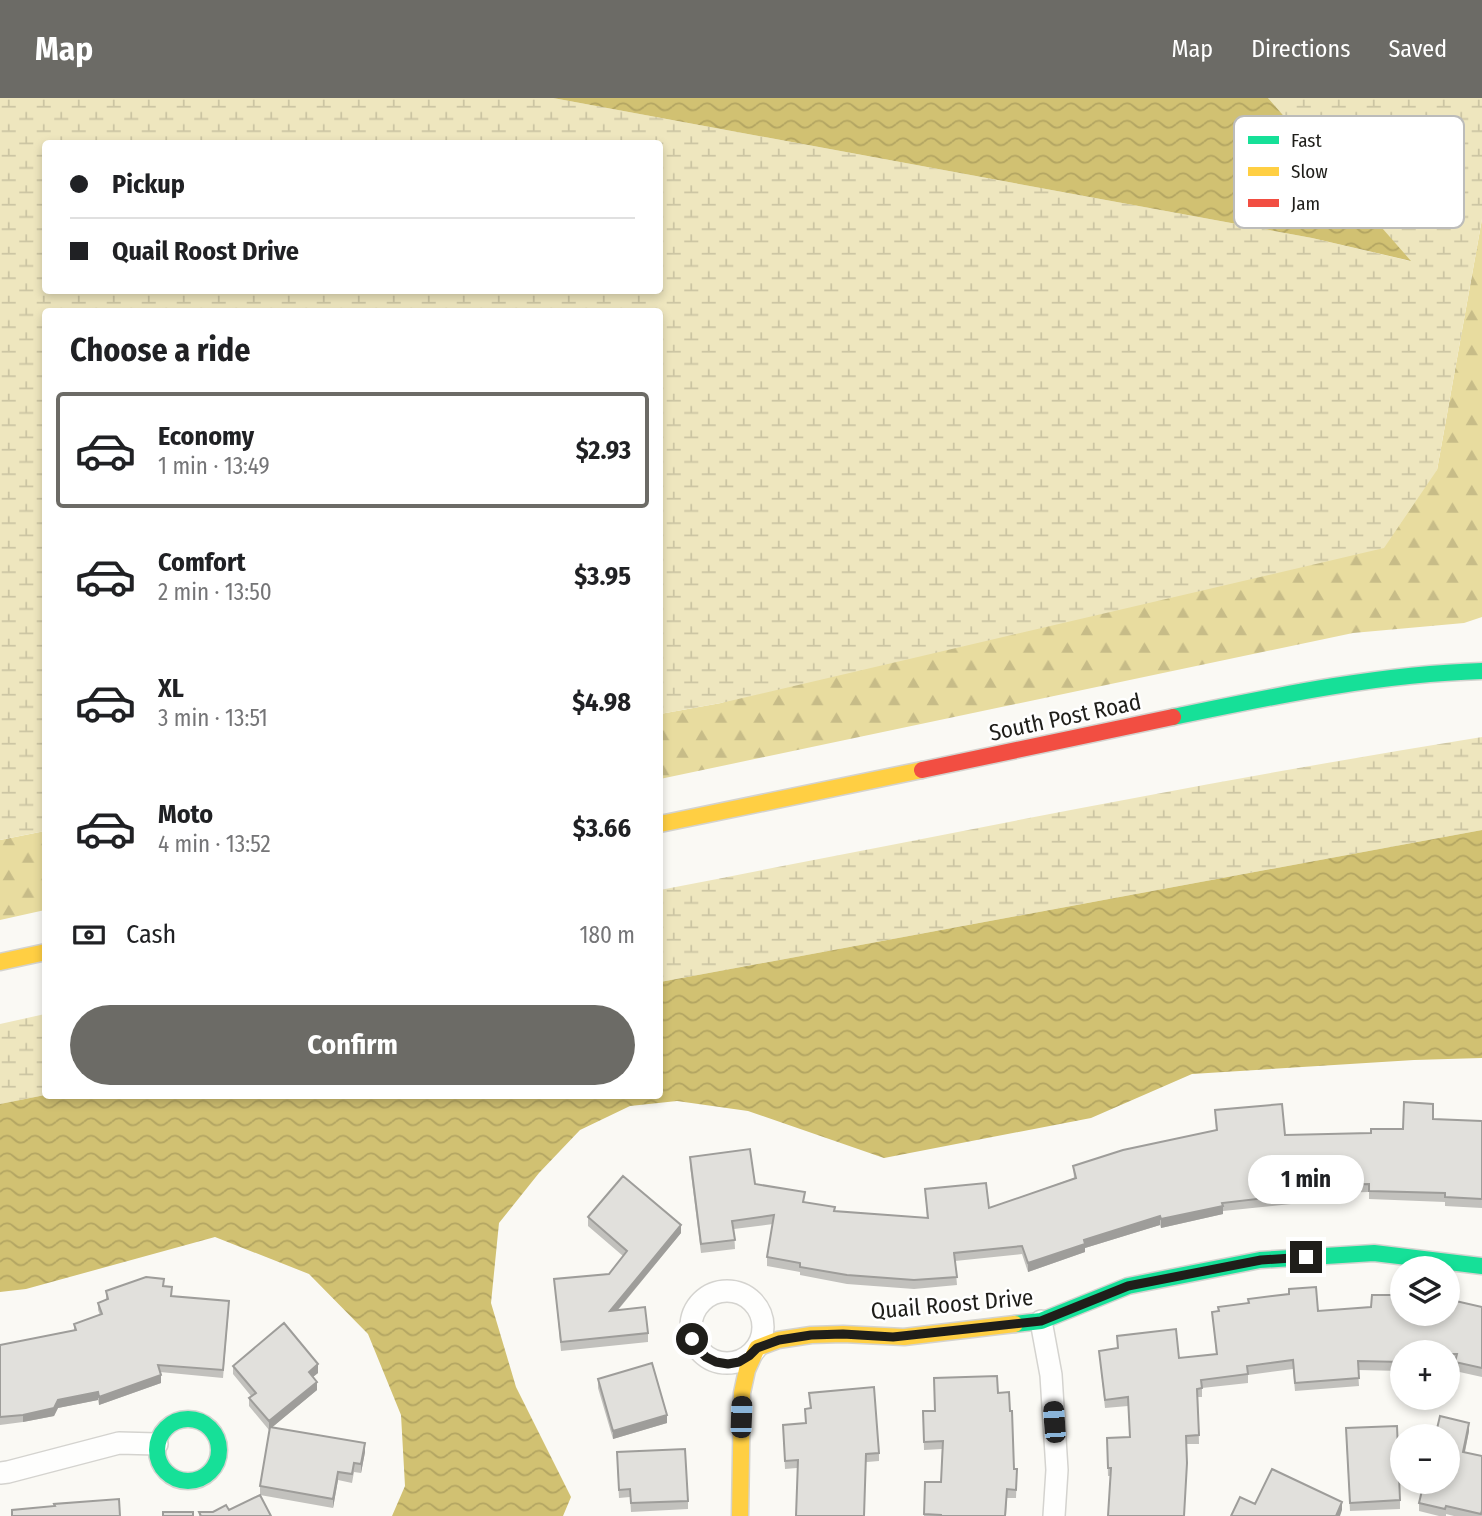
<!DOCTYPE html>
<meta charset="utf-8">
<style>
:root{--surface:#fff;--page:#f2f2f2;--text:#202124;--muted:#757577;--line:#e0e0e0;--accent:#6c6b66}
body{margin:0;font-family:"Fira Sans Condensed",sans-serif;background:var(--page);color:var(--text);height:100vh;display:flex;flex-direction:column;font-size:26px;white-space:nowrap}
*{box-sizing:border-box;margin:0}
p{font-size:23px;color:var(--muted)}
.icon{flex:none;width:38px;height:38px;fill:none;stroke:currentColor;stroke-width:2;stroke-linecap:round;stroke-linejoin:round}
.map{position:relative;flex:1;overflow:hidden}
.side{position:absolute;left:42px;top:210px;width:621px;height:791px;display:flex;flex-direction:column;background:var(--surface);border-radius:7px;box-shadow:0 4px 10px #0003}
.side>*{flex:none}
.top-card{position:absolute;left:42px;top:42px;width:621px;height:154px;border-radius:7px;box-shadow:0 4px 10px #0003;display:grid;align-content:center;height:154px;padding:0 28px;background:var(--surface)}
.fabs{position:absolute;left:1390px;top:1158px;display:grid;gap:14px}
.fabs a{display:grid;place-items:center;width:70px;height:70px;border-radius:50%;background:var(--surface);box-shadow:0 4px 10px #0003;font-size:35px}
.end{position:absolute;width:32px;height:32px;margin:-16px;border:9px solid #1f1e1a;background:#fff;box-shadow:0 0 0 4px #fff}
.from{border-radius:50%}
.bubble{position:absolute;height:49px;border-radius:24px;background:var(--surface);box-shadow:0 4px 10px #0003;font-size:23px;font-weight:700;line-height:49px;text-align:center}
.car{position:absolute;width:21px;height:42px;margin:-21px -10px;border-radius:9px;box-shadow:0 0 5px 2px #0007;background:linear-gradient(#222 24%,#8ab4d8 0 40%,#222 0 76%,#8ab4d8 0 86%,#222 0)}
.top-card b{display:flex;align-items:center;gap:24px;height:66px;font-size:26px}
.top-card b+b{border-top:2px solid var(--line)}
.top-card i{width:18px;height:18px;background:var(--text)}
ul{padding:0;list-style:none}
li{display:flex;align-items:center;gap:21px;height:116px;margin:0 14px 10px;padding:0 14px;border:4px solid transparent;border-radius:7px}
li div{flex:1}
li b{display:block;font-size:26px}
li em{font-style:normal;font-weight:700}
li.active{border-color:var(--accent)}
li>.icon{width:63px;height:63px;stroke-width:1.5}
h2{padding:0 28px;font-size:32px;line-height:84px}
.pay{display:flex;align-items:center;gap:18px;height:77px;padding:0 28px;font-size:26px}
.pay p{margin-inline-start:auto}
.button{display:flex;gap:14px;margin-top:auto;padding:14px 28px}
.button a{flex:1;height:80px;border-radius:42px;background:var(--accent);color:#fff;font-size:28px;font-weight:700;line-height:80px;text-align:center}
header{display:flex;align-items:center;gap:42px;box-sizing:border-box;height:98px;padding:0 35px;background:var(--accent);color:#fff}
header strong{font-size:33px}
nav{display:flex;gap:38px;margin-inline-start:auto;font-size:24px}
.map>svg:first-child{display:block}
.forest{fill:url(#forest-firs)}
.wetland{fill:url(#wetland-marsh);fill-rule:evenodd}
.water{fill:url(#water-waves)}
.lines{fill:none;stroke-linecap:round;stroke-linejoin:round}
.street-casing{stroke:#d4d3cf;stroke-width:24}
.fast-casing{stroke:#d4d3cf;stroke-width:19}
.slow-casing{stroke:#d4d3cf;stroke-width:19}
.jam-casing{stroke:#d4d3cf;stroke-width:19}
.street{stroke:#fefefd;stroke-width:21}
.fast{stroke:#16e098;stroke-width:16}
.slow{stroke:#ffcf43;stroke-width:16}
.jam{stroke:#f24e42;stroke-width:16}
.wall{fill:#c2c1bd}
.shaded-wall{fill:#9e9d9a}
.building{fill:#e1e0dc;stroke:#9e9d9a;stroke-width:2}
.route{stroke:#1f1e1a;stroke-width:9}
.labels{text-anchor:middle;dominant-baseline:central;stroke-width:5;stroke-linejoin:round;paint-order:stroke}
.street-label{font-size:23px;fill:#1f1e1a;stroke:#fff}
.key{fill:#fff;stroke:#bcbcba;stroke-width:2}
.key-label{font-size:19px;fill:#1f1e1a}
</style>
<header>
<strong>Map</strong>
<nav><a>Map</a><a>Directions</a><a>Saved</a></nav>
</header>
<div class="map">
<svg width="1482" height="1418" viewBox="0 0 1482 1418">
<defs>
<pattern id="forest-firs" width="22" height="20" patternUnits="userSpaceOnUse" patternTransform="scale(1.75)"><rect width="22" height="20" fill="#e8dc9f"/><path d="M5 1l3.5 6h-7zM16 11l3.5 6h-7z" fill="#c7bc88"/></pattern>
<pattern id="wetland-marsh" width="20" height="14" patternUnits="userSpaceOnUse" patternTransform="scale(1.75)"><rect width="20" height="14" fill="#eee6be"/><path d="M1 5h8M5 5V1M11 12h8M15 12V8" fill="none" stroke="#ccc5a3"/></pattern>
<pattern id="water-waves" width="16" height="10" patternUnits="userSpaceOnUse" patternTransform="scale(1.75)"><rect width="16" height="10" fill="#d1c172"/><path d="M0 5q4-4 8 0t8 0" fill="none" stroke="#b3a562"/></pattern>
</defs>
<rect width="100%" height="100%" fill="#faf9f4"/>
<!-- forest -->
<path class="forest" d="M 1482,121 L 1482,519 L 1464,525 L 1353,535 L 660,681 L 660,616 L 721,605 L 1437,372 Z
M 45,733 L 45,812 L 0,822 L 0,742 Z"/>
<!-- wetland -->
<path class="wetland" d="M 0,0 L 553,0 L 1312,140 L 1410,163 L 1268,0 L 1482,0 L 1482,121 L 1437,372 L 1384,450 L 721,605 L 660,616 L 660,214 L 46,214 L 45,733 L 0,742 ZM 46,46 L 660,46 L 660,192 L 46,192 Z
M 1482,639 L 1482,732 L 660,884 L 660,792 C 933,739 1207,683 1482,639 Z
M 45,916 L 45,997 L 0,1006 L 0,926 Z"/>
<!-- water -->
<path class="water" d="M 553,0 L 1268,0 L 1411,163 L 1312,140 Z
M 1482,732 L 1482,960 L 1414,962 L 1192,976 L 1091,1020 L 884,1060 L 748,1013 L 677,1003 L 630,1008 L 580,1032 L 539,1075 L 499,1125 L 491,1205 L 516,1289 L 571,1399 L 563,1418 L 392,1418 L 405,1388 L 401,1317 L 368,1236 L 309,1176 L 215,1139 L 26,1191 L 0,1194 L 0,1006 L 45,997 L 660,998 L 660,884 Z"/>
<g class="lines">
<!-- street casing -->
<g class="street-casing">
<path id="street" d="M691 1229a36 36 0 1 1 72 0a36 36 0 1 1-72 0Z
M 1041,1223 L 1051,1277 L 1057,1372 L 1054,1418
M 0,1375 L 8,1374 L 119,1345 L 157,1346"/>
</g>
<!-- fast casing -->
<g class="fast-casing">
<path id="fast" d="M 1173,619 C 1275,598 1378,576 1482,573
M 1015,1226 L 1041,1223 L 1128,1188 L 1260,1162 L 1374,1155 L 1482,1168
M157 1352a31 31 0 1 1 62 0a31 31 0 1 1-62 0Z"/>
</g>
<!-- slow casing -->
<g class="slow-casing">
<path id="slow" d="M 660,726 L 922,672
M 0,864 L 46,854
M 740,1418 L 742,1295 L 747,1272 L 757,1250 L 778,1242 L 811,1237 L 843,1236 L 904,1239 L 1015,1226"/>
</g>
<!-- jam casing -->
<g class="jam-casing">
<path id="jam" d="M 922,672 L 1173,619"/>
</g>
<!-- street -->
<use href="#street" class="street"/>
<!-- fast -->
<use href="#fast" class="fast"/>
<!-- slow -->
<use href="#slow" class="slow"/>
<!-- jam -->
<use href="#jam" class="jam"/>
</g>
<!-- wall -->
<path class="wall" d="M 1215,1012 L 1285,1037 L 1371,1035 L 1403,1031 L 1433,1021 L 1482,1023 L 1482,1110 L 1445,1108 L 1445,1104 L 1369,1101 L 1369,1094 L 1291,1096 L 1291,1106 L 1223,1113 L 1223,1116 L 1161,1130 L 1160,1127 L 1085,1150 L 1085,1154 L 1028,1174 L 1022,1156 L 955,1163 L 957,1187 L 914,1191 L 847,1186 L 800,1177 L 800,1174 L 767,1168 L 767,1159 L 773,1126 L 734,1131 L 735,1151 L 701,1155 L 690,1068 L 690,1059 L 755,1086 L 805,1104 L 835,1113 L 927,1120 L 925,1091 L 989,1110 L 1074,1080 L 1073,1068 L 1216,1032 Z
M 588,1119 L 681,1135 L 618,1212 L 648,1235 L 648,1244 L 561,1253 L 554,1181 L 609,1176 L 623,1158 L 588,1128 Z
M 164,1188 L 172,1198 L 229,1210 L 223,1280 L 160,1274 L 161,1285 L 99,1307 L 98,1302 L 58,1310 L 54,1318 L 23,1324 L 0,1327 L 0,1247 L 74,1232 L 74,1226 L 100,1217 L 98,1212 L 98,1205 L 106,1202 L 106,1193 Z
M 1482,1209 L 1482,1279 L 1455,1273 L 1455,1265 L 1447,1265 L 1447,1255 L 1402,1255 L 1402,1273 L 1358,1272 L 1359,1288 L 1295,1293 L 1293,1271 L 1248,1277 L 1248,1285 L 1202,1290 L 1202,1299 L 1198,1299 L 1199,1346 L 1186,1346 L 1187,1374 L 1108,1378 L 1107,1340 L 1130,1339 L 1128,1308 L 1105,1310 L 1099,1253 L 1117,1250 L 1117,1238 L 1179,1260 L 1216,1256 L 1212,1214 L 1318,1213 Z
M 233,1268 L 318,1275 L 313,1279 L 317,1292 L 272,1329 L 365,1354 L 361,1375 L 354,1374 L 352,1385 L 338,1382 L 333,1410 L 260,1397 L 271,1418 L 199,1418 L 199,1414 L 229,1412 L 260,1397 L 260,1388 L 270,1331 L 269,1332 L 249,1308 L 249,1300 L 251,1298 L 233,1276 Z
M 598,1281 L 667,1325 L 613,1341 L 598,1290 Z
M 809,1295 L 879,1355 L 879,1363 L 785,1371 L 783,1327 L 805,1325 L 805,1311 L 810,1310 Z
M 998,1295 L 1014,1371 L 1017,1371 L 1016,1400 L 1007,1400 L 1006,1418 L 924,1418 L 925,1384 L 941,1384 L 942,1351 L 924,1352 L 923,1313 L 935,1313 Z
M 1469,1333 L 1465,1354 L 1482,1418 L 1454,1418 L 1446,1416 L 1446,1418 L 1439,1418 L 1419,1413 L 1419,1405 Z
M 1346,1339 L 1400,1402 L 1400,1411 L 1350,1413 Z
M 617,1363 L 688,1403 L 688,1411 L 631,1414 L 630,1399 L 619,1400 Z"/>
<!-- shaded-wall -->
<path class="shaded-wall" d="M 1223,1108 L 1223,1116 L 1161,1130 L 1161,1121 Z
M 1160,1118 L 1160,1127 L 1085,1150 L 1085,1154 L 1028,1174 L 1028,1165 L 1084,1142 Z
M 681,1127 L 681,1135 L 610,1221 L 610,1213 Z
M 318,1266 L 318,1275 L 309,1282 L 309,1274 Z
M 161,1277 L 161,1285 L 99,1307 L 99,1299 Z
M 317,1284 L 317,1292 L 269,1332 L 269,1323 Z
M 98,1294 L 98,1302 L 58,1310 L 54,1318 L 23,1324 L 23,1317 L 58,1302 Z
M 667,1317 L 667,1325 L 613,1341 L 613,1333 Z
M 1469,1325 L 1469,1333 L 1463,1362 L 1463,1354 Z
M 365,1345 L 365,1354 L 361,1375 L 361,1366 Z
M 338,1374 L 338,1382 L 333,1410 L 333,1401 Z
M 1342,1404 L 1342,1412 L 1340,1418 L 1336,1418 Z"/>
<!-- building -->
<path class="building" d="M 1404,1004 L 1433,1006 L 1433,1021 L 1482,1023 L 1482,1101 L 1445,1099 L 1445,1095 L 1369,1093 L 1369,1086 L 1290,1088 L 1291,1097 L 1222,1105 L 1223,1108 L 1161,1121 L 1160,1118 L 1084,1142 L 1085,1146 L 1028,1165 L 1022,1148 L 954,1155 L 957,1179 L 914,1182 L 847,1177 L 800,1169 L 800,1165 L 767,1159 L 774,1117 L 732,1123 L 735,1142 L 701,1146 L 690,1059 L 750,1051 L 755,1086 L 805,1094 L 803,1104 L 835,1109 L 834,1113 L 928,1120 L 925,1091 L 986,1085 L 989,1110 L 1076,1080 L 1073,1068 L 1123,1052 L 1217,1032 L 1215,1012 L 1282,1006 L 1285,1037 L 1371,1035 L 1371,1031 L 1403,1031 Z
M 623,1078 L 681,1127 L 610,1213 L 645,1209 L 648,1235 L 561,1244 L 554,1181 L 609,1176 L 627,1153 L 588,1119 Z
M 146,1179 L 164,1181 L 163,1188 L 172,1189 L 171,1198 L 229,1203 L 223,1272 L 158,1267 L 161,1277 L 99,1299 L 98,1294 L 58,1302 L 54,1310 L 23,1317 L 0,1319 L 0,1247 L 76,1232 L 74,1226 L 102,1216 L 98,1205 L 108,1201 L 106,1193 Z
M 1316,1189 L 1318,1213 L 1371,1209 L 1372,1197 L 1402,1197 L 1402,1216 L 1447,1216 L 1447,1201 L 1482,1209 L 1482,1270 L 1455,1264 L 1457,1256 L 1447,1256 L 1447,1255 L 1402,1255 L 1402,1264 L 1358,1263 L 1359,1280 L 1295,1285 L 1293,1262 L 1247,1268 L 1248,1276 L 1201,1282 L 1202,1290 L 1197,1291 L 1199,1337 L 1186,1338 L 1187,1365 L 1184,1418 L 1108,1418 L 1111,1370 L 1108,1370 L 1107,1340 L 1130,1339 L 1128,1299 L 1105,1302 L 1099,1253 L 1118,1250 L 1117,1238 L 1176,1231 L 1179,1260 L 1217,1256 L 1212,1214 L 1219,1213 L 1218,1209 L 1249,1205 L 1248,1201 L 1289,1196 L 1289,1191 Z
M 284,1225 L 318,1266 L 309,1274 L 317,1284 L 269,1323 L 249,1300 L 256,1295 L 233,1268 Z
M 652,1265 L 667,1317 L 613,1333 L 598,1281 Z
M 997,1278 L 998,1295 L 1009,1294 L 1010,1313 L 1012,1313 L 1014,1371 L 1017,1371 L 1016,1392 L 1007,1391 L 1005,1418 L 941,1418 L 941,1417 L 924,1416 L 925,1384 L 941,1384 L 943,1343 L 924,1344 L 923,1313 L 935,1313 L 934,1280 Z
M 874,1289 L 879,1355 L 866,1356 L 864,1418 L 796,1418 L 798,1362 L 785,1363 L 783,1327 L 806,1325 L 805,1311 L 811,1310 L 809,1295 Z
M 1440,1318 L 1469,1325 L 1463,1354 L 1482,1358 L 1482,1412 L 1481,1416 L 1446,1408 L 1445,1411 L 1419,1405 L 1424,1384 L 1447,1384 L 1447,1339 L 1435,1339 Z
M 1397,1328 L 1400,1402 L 1350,1405 L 1346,1330 Z
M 270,1329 L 365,1345 L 361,1366 L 354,1365 L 352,1376 L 338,1374 L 333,1401 L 260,1388 Z
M 685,1351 L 688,1403 L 631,1405 L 630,1391 L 619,1392 L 617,1354 Z
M 1272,1371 L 1342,1404 L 1336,1418 L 1231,1418 L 1240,1399 L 1255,1406 Z
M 260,1397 L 271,1418 L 201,1418 L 199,1414 L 213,1414 L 226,1407 L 229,1412 Z
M 119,1401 L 120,1418 L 12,1418 L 12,1412 L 55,1408 L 54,1406 Z
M 163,1414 L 193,1414 L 193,1418 L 163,1418 Z"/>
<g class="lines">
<!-- route -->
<path class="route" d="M 692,1241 L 698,1251 L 706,1259 L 716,1264 L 728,1266 L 739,1264 L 749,1258 L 757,1250 L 779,1242 L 811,1237 L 843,1236 L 893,1239 L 1041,1223 L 1128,1188 L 1261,1162 L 1306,1159"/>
</g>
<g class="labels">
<!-- street labels -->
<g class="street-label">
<text transform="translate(1065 619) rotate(-12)">South Post Road</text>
<text transform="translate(952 1206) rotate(-5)">Quail Roost Drive</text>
</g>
</g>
<!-- legend -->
<rect x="1234" y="18" width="230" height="112" rx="10" class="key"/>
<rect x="1248" y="38" width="31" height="8" fill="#16e098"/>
<rect x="1248" y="69" width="31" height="9" fill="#ffcf43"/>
<rect x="1248" y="101" width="31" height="8" fill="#f24e42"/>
<g class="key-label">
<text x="1291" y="49">Fast</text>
<text x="1291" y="80">Slow</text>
<text x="1291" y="112">Jam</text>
</g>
</svg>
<div class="fabs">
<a><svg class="icon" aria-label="layers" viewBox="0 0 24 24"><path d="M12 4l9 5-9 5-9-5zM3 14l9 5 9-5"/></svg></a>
<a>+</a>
<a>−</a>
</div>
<i class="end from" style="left:692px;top:1241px"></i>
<i class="end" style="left:1306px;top:1159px"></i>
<div class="bubble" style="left:1248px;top:1057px;width:116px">1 min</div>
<i class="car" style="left:741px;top:1319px;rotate:2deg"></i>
<i class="car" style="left:1054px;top:1324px;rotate:356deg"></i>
<div class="top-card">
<b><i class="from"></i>Pickup</b>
<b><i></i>Quail Roost Drive</b>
</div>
<section class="side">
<h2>Choose a ride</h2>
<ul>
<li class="active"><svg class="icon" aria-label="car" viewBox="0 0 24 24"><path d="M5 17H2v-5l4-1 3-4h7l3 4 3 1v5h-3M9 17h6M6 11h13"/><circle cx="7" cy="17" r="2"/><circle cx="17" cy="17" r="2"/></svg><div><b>Economy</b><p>1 min · 13:49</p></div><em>$2.93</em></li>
<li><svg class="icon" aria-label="car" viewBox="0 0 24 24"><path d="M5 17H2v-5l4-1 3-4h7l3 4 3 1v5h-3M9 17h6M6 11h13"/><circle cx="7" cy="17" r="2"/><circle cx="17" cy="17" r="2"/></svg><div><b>Comfort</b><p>2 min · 13:50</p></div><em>$3.95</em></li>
<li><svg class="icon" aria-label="car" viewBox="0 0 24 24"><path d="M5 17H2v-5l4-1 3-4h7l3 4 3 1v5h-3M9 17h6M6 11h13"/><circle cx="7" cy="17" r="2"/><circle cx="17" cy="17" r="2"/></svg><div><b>XL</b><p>3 min · 13:51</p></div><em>$4.98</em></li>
<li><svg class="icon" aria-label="car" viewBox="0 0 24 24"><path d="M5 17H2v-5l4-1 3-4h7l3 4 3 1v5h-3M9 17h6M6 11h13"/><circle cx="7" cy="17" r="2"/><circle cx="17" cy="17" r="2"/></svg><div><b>Moto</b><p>4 min · 13:52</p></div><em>$3.66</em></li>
</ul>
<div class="pay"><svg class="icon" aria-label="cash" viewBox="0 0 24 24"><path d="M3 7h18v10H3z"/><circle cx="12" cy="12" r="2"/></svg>Cash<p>180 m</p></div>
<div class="button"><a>Confirm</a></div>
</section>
</div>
